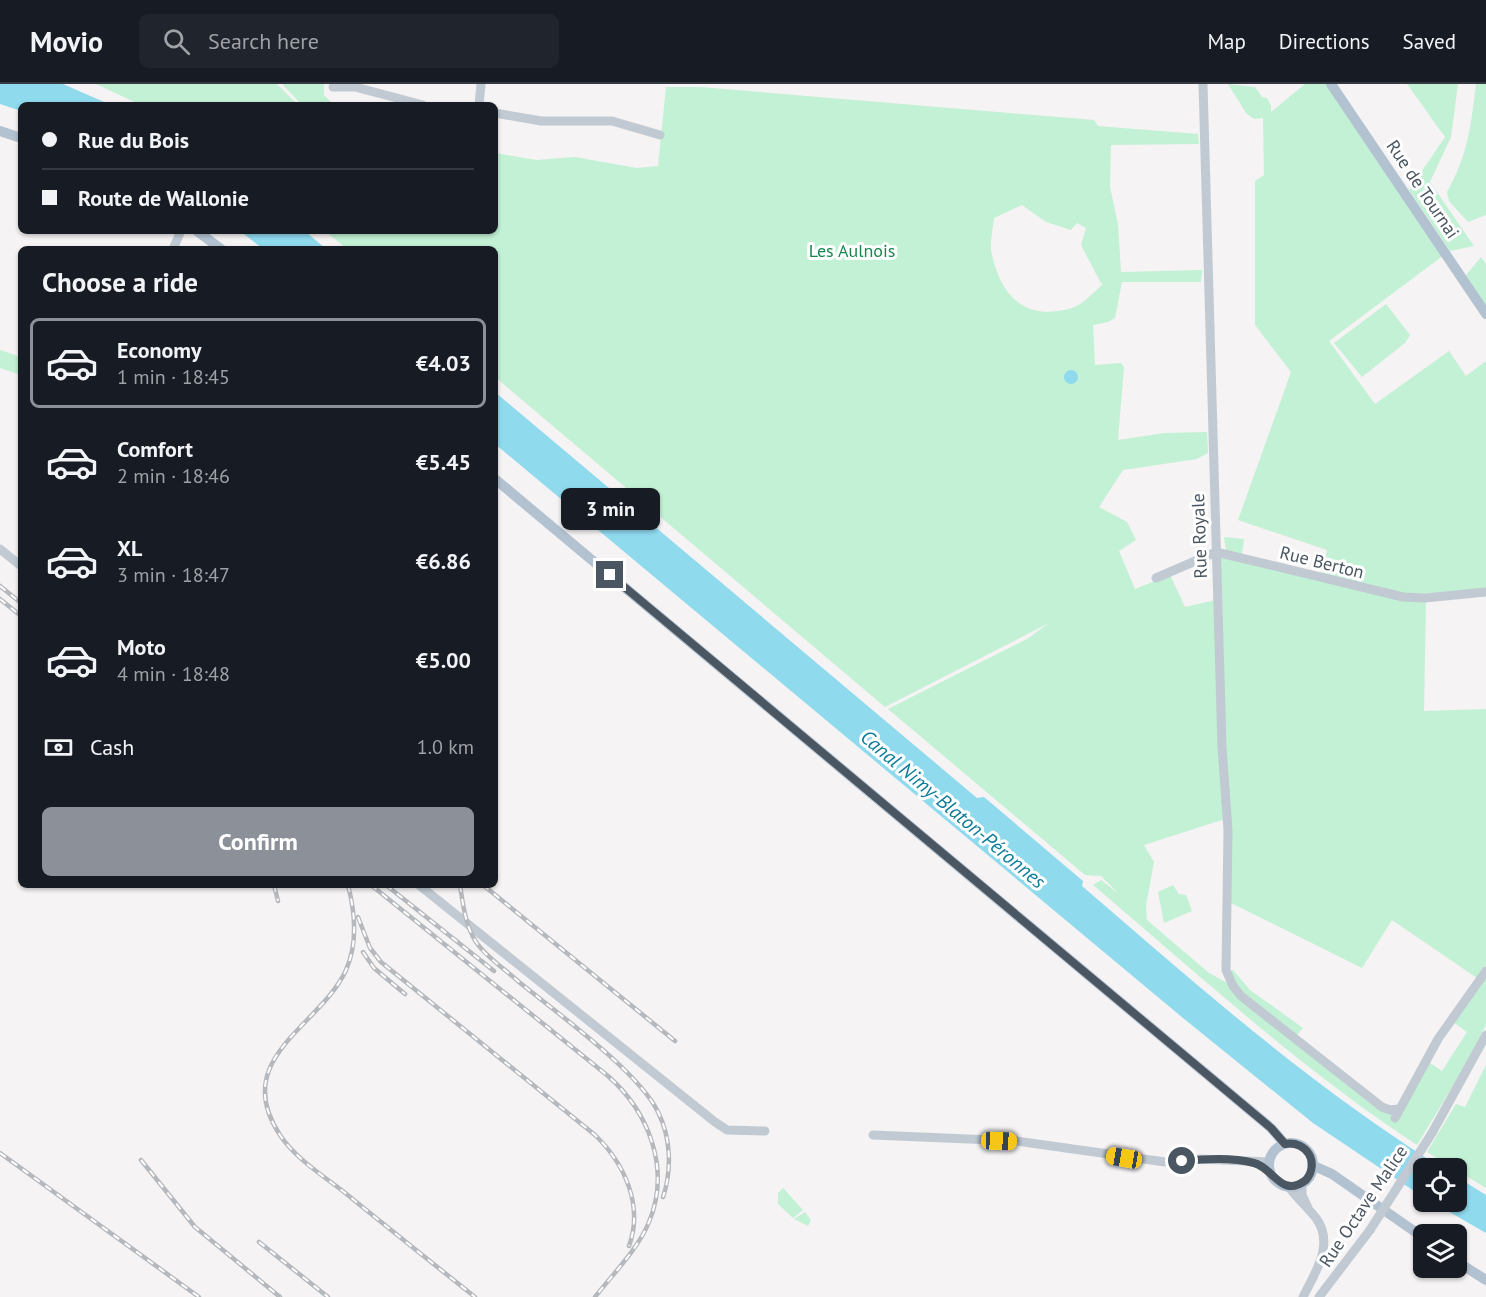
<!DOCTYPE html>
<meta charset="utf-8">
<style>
:root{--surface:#171b24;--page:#20242c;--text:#f1f3f6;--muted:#9ea1a6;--line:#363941;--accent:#8c9099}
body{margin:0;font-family:"PT Sans",sans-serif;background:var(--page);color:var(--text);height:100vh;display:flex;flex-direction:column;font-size:22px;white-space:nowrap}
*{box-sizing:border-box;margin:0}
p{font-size:20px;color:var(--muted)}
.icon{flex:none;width:33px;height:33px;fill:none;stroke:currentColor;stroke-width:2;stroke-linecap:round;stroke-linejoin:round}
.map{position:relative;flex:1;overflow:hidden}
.side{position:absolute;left:18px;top:162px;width:480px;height:642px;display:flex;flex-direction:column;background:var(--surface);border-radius:9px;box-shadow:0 2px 4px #0004}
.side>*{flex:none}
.hud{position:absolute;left:18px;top:18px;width:480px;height:132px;border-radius:9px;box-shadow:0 2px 4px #0004;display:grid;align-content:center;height:132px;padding:0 24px;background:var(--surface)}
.controls{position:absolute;left:1413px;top:1074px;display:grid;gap:12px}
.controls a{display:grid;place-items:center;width:54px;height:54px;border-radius:9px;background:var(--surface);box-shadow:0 2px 4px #0004;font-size:30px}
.end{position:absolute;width:27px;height:27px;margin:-14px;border:8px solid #4a5661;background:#fff;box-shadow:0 0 0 3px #fff}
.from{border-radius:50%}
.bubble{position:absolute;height:42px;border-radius:9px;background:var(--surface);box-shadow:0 2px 4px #0004;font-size:20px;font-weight:700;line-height:42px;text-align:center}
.car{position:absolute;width:18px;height:36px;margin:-18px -9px;border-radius:8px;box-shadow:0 0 4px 2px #0007;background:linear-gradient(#f5c518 24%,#345 0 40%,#f5c518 0 76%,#345 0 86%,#f5c518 0)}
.hud b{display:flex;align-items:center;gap:21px;height:57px;font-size:22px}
.hud b+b{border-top:2px solid var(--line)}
.hud i{width:15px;height:15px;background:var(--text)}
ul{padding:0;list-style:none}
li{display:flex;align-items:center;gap:18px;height:90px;margin:0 12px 9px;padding:0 12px;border:3px solid transparent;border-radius:9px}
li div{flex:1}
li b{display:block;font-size:22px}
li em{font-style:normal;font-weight:700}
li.selected{border-color:var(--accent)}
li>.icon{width:54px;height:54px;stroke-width:1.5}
h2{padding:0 24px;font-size:27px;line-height:72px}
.pay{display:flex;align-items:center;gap:15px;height:66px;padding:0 24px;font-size:22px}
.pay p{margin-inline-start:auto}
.cta{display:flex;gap:12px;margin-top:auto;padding:12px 24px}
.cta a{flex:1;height:69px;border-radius:9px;background:var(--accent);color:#fff;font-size:24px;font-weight:700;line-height:69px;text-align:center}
header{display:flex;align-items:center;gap:36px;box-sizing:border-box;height:84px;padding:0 30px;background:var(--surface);border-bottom:2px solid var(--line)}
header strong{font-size:28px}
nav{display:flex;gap:33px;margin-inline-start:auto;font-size:21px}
.search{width:420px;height:54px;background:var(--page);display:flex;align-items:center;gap:15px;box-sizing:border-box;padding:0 21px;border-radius:9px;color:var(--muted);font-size:22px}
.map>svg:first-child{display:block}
.green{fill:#c3f1d5;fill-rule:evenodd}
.water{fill:#90daee}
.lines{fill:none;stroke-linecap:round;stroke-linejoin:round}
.minor{stroke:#c1cad2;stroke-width:9}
.major{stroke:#b3c2d1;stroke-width:10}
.rail-casing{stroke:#b5b8bd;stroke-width:4.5}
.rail{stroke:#fff;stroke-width:2;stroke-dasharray:7;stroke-linecap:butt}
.minor-bridge{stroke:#c1cad2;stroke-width:9}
.route{stroke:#4a5661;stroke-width:8}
.labels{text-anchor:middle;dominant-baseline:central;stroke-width:6;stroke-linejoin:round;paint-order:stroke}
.street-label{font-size:18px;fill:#4a5661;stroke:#fff}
.park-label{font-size:18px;fill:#17864f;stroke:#fff}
.water-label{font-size:20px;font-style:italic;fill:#0c7c9b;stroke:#fff}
</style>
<header>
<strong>Movio</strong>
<div class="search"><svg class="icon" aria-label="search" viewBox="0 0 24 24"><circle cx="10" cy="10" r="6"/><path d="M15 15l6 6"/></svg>Search here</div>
<nav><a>Map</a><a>Directions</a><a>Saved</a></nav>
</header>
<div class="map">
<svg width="1486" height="1213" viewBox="0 0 1486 1213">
<rect width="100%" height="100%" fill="#f5f3f3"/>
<!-- green -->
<path class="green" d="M 96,0 L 277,0 L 298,21 L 141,21 Z
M 282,0 L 324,0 L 324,11 L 334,21 L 302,21 Z
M 1228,0 L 1255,3 L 1262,13 L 1267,14 L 1271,22 L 1271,28 L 1305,0 L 1328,0 L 1444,171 L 1329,257 L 1375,320 L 1449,267 L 1466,292 L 1486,277 L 1486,505 L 1403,511 L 1322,493 L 1327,466 L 1238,436 L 1291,288 L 1255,241 L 1255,97 L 1264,91 L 1263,34 L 1254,35 L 1246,29 Z
M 1407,0 L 1458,0 L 1451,53 L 1430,98 L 1474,162 L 1450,167 L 1409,106 L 1445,53 Z
M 1476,0 L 1486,0 L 1486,131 L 1468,138 L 1449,117 L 1447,108 C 1468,71 1471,41 1476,0 Z
M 666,3 L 700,3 L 1094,36 L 1098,42 L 1198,50 L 1199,60 L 1111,61 L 1110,103 L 1118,140 L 1121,188 L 1202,186 L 1201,198 L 1122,198 L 1115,234 L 1108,238 L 1093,241 L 1095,281 L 1121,279 L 1124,283 L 1118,356 L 1164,349 L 1207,348 L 1208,369 L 1197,375 L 1123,386 L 1099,423 L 1127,438 L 1136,456 L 1119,467 L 1135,505 L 1170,491 L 1185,523 L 1216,516 L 1225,735 L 1144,761 L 1154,778 L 1146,822 L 1147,836 L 1209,889 L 1233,902 L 1382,1023 L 1399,1025 L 1427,977 L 1442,987 L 1467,948 L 1453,938 L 1486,893 L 1486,941 L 1459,992 L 1417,1061 C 1301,985 1199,891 1093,801 L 1101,796 L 1119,810 L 1101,792 L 1085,791 L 888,625 L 1027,555 L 1049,539 L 885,623 L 495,293 L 495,165 L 347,165 L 325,147 L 495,147 L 495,69 L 536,76 L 575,73 L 637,84 L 658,82 ZM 1022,121 L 1046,138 L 1071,146 L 1077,139 L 1086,144 L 1081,161 L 1102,201 C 1094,208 1082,221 1072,224 C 1027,237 1002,215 992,171 C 989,161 993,145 994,134 Z
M 1481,173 L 1486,180 L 1486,222 L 1466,191 Z
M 1386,220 L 1410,251 L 1405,259 L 1362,293 L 1334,259 Z
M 0,266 L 21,273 L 21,291 L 0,284 Z
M 1224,453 L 1244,455 L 1242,470 L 1226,466 Z
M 1218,471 L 1426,517 L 1424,627 L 1486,625 L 1486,881 L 1477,894 L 1392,836 L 1362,884 L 1229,818 Z
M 1173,801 L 1179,810 L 1186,811 L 1192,827 L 1164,839 L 1158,808 Z
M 1233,886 L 1250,906 L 1303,944 L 1296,952 L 1239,906 L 1230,887 Z
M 1486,981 L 1486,1104 L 1427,1068 L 1456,1020 L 1465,1023 Z
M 783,1104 L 803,1126 L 793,1134 L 778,1120 L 778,1109 Z
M 805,1128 L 811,1136 L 808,1142 L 794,1135 Z"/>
<!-- water -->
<path class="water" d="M 0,0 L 63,0 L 111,21 L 21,21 L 21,27 L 0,20 Z
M 240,147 L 305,147 L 326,165 L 263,165 Z
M1064 293a7 7 0 1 1 14 0a7 7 0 1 1-14 0Z
M 495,308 L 977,714 L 984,713 L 1083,797 L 1082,802 C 1198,902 1312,1003 1442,1084 L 1424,1084 L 1423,1113 L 1313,1039 L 1183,934 L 495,360 Z
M 1457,1093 L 1486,1111 L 1486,1149 L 1432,1118 L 1456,1118 Z"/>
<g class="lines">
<!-- minor -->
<path class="minor" d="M 1203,0 L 1222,663 L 1228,746 L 1226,886 L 1233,902 L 1241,912 L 1382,1023 L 1390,1026 L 1399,1025
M 333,3 L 355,3 L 423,21
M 479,21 L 481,0
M 495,29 L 541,37 L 612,37 L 660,51
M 173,165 L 181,147
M 0,465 L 21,482
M 1156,494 L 1216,468 L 1403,513 L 1425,514 L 1486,508
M 419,801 L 715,1038 L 727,1046 L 765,1047
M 1395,1034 L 1438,955 L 1486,887
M 1432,1049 L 1486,951
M 873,1051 L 1016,1057 L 1165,1078 L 1199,1075 L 1269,1078
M 1302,1099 L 1302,1111 L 1308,1124
M 1288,1102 C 1297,1114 1307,1123 1316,1134 C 1335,1160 1315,1189 1303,1213
M 1319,1213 L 1370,1146"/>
<!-- major -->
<path class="major" d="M 1331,0 L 1486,230
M 0,47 L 21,54
M 197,147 L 221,165
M 495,395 L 1271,1044 L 1285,1060
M1269 1081a22 22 0 1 1 44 0a22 22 0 1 1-44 0Z
M 1312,1081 L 1332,1090 L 1424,1154
M 1456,1177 L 1486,1196"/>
<!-- rail casing -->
<g class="rail-casing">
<path id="rail" d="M 0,502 L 21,519
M 0,515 L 21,532
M 274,801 L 278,817
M 348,801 C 355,828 358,859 346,886 C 321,942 229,974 280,1051 C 295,1074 322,1091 344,1108 C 387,1143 431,1178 475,1213
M 371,801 L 608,992 C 649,1028 671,1085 649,1138 C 638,1165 613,1190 595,1213
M 386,801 L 494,887
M 460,801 C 463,820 465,841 476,858 C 487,874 505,885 519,898 C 557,929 638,987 658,1028 C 671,1054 672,1086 663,1113
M 483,801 L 675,957
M 358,833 L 370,864 L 381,878 L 595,1051 C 624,1079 644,1121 629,1162
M 363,868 L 374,884 L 405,910
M 0,1069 L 199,1213
M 141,1076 L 195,1143 L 280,1213
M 259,1158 L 328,1213"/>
</g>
<!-- rail -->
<use href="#rail" class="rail"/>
<!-- minor-bridge -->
<path class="minor-bridge" d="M 1370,1146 L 1432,1049"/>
</g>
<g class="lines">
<!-- route -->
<path class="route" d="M 610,491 L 1271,1044 L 1285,1060 C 1307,1056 1320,1079 1306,1096 C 1281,1115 1274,1084 1254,1079 C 1232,1073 1205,1075 1182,1077"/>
</g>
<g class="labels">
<!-- street labels -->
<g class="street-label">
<text transform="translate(1423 105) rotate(56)">Rue de Tournai</text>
<text transform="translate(1199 452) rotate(-92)">Rue Royale</text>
<text transform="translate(1322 478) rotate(14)">Rue Berton</text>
<text transform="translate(1363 1122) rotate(-56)">Rue Octave Malice</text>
</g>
<!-- park labels -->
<g class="park-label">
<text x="852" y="166">Les Aulnois</text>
</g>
<!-- water labels -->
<g class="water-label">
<text transform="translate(953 725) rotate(40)">Canal Nimy-Blaton-Péronnes</text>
</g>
</g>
</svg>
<div class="controls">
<a><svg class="icon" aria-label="locate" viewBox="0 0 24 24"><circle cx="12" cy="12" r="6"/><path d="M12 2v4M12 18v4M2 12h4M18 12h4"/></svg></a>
<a><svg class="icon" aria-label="layers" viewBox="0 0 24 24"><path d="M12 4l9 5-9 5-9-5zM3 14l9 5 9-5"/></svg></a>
</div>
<i class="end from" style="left:1182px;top:1077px"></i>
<i class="end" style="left:610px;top:491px"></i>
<div class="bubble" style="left:561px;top:404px;width:99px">3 min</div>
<i class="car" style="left:999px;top:1057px;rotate:92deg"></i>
<i class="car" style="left:1124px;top:1074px;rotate:280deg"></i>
<div class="hud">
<b><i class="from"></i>Rue du Bois</b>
<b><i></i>Route de Wallonie</b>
</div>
<section class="side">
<h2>Choose a ride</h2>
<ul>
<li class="selected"><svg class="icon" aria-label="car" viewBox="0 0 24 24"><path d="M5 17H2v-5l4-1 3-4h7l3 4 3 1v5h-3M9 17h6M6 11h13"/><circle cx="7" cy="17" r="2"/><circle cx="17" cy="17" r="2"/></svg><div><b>Economy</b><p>1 min · 18:45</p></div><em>€4.03</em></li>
<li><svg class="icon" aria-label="car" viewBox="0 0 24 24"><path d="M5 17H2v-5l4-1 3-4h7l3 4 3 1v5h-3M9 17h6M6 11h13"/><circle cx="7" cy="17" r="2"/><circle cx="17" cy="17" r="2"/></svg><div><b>Comfort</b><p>2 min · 18:46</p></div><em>€5.45</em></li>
<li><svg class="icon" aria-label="car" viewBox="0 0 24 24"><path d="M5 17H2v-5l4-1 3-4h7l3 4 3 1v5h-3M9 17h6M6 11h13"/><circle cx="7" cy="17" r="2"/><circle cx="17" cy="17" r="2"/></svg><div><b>XL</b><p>3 min · 18:47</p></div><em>€6.86</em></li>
<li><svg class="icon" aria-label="car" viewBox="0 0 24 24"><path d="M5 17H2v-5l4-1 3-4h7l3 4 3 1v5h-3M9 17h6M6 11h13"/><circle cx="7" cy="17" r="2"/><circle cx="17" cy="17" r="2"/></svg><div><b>Moto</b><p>4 min · 18:48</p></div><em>€5.00</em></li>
</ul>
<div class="pay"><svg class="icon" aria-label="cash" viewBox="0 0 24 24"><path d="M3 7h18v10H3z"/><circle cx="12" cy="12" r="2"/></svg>Cash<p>1.0 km</p></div>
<div class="cta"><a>Confirm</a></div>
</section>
</div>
